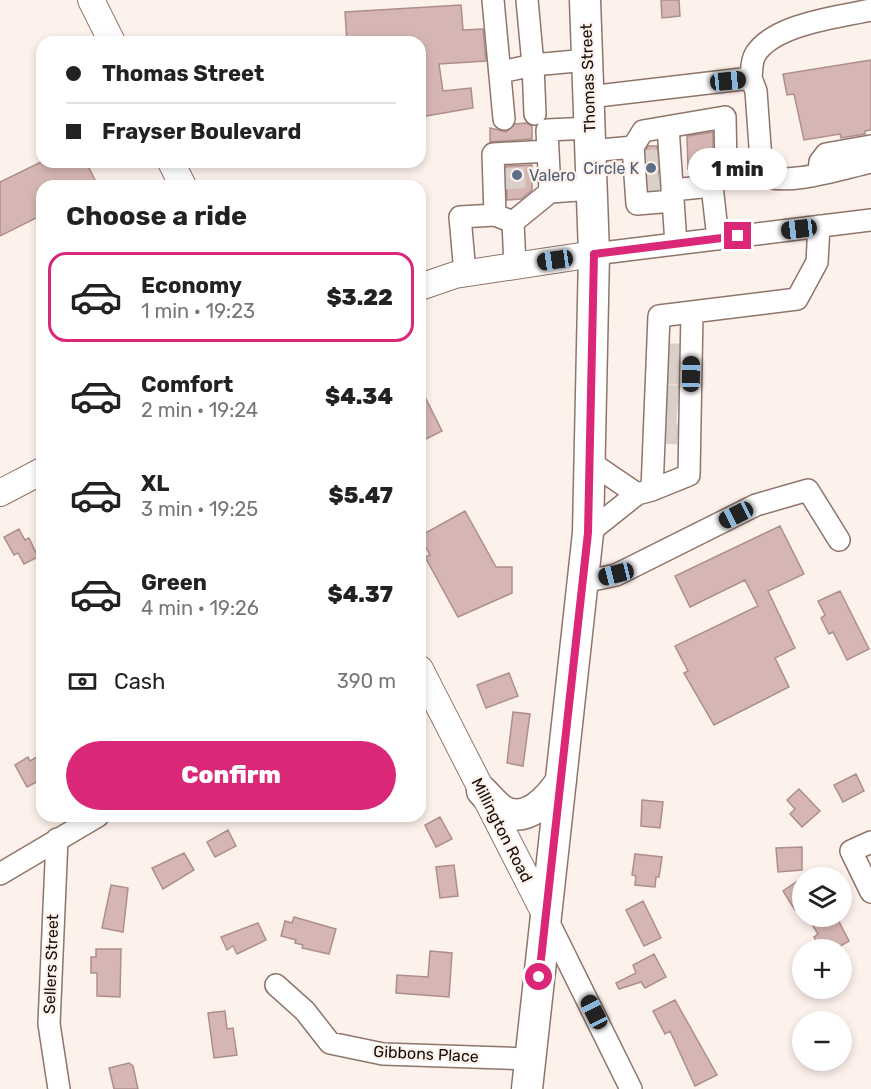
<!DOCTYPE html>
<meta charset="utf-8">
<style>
:root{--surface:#fff;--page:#f2f2f2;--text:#222;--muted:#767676;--line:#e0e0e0;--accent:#db2777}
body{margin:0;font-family:Rubik,sans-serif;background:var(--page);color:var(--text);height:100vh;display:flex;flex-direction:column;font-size:22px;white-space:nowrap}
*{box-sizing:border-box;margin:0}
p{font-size:20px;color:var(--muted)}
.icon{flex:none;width:33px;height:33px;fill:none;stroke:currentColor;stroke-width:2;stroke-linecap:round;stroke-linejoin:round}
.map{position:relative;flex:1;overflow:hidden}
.side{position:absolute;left:36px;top:180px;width:390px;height:642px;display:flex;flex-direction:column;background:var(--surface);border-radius:18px;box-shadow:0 3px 9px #0003}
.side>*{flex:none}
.top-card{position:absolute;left:36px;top:36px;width:390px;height:132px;border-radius:18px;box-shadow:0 3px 9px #0003;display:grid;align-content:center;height:132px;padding:0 30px;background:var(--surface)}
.controls{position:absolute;left:792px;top:867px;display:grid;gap:12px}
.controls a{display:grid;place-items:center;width:60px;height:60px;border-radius:50%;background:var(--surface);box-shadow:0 3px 9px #0003;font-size:30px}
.end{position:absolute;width:27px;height:27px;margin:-14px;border:8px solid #db2777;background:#fff;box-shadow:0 0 0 3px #fff}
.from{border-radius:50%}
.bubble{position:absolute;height:42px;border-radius:21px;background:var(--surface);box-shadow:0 3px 9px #0003;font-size:20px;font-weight:800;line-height:42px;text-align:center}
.car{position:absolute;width:18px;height:36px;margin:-18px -9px;border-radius:8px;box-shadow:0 0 4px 2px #0007;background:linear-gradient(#222 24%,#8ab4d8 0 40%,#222 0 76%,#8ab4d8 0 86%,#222 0)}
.top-card b{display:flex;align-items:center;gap:21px;height:57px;font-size:22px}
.top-card b+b{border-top:2px solid var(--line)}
.top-card i{width:15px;height:15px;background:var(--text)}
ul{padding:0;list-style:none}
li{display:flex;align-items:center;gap:18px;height:90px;margin:0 12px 9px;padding:0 18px;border:3px solid transparent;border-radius:18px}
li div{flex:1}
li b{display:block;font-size:22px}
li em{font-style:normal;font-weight:800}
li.selected{border-color:var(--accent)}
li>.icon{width:54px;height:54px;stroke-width:1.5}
h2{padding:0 30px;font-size:27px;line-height:72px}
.pay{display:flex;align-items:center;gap:15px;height:66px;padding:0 30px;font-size:22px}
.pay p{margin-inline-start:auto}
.action{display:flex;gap:12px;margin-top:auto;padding:12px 30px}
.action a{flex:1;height:69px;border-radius:36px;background:var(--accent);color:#fff;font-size:24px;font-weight:800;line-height:69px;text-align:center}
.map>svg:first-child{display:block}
.building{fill:#d6b6b2;stroke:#ad8e8a;stroke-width:1.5}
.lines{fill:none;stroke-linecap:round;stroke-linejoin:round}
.minor-tunnel{stroke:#dbcfca;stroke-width:21;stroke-dasharray:21 10;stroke-linecap:butt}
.minor-casing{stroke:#8f7569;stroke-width:24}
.major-casing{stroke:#8f7569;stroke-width:28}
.highway-casing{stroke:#8f7569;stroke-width:33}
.minor{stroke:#fff;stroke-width:21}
.major{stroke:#fff;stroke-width:26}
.highway{stroke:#fff;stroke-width:30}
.route{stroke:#db2777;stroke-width:8}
.service-dot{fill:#5c6f8a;stroke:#fdf1ec;stroke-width:2}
.labels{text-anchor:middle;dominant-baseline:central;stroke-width:4.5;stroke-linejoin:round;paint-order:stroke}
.street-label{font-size:16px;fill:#180e09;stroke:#fdf1ec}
.service-label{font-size:16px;fill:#4e5e75;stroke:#fdf1ec;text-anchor:end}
</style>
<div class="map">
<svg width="871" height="1089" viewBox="0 0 871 1089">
<rect width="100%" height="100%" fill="#fdf1ec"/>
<!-- building -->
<path class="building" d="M 679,0 L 680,16 L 662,18 L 661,0 Z
M 461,5 L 463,30 L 483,29 L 486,61 L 439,64 L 443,91 L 471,88 L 473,108 L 420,117 L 420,42 L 347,42 L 345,12 Z
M 871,60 L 871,130 L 865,131 L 865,134 L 841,138 L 840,134 L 804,140 L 794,94 L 787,95 L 783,74 Z
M 526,123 L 532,126 L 532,139 L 490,142 L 490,128 L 506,132 L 515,124 Z
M 713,132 L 713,164 L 710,168 L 688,169 L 687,136 Z
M 648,146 L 657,146 L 659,189 L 649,190 L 646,150 Z
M 41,162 L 86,162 L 98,186 L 42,186 L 42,215 L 0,236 L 0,182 Z
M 532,165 L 532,190 L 521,199 L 507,200 L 506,166 Z
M 420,387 L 442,431 L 420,442 Z
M 465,511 L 496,567 L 512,567 L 512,593 L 458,617 L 425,557 L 430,555 L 420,536 Z
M 780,526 L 804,574 L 768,591 L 795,648 L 775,658 L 789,687 L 714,725 L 684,673 L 688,671 L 675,646 L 758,606 L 745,580 L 690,607 L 675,576 Z
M 19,529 L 25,540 L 29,538 L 38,557 L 24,564 L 18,553 L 14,555 L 4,537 Z
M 840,591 L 869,649 L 847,660 L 833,632 L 829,634 L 821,618 L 825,615 L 818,601 Z
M 509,673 L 518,696 L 486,708 L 477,685 Z
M 513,712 L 530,714 L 523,766 L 507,763 Z
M 28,757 L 30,761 L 37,757 L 42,766 L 42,779 L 27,787 L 15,765 Z
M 856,774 L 864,791 L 843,802 L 834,785 Z
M 799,789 L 820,811 L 802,827 L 790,814 L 795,809 L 787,800 Z
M 642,800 L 663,802 L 660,828 L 641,826 Z
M 440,817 L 452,839 L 436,847 L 425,825 Z
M 228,830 L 236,846 L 215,857 L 207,842 Z
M 802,847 L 802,870 L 778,872 L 776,848 Z
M 184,853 L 194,870 L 163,889 L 152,868 Z
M 635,854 L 662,857 L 659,877 L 656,877 L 655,887 L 635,885 L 636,876 L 632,875 Z
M 454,865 L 458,896 L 440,898 L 436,867 Z
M 802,878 L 802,905 L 795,910 L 783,891 Z
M 111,885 L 128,888 L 123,932 L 102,928 Z
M 643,901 L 661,938 L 644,946 L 626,910 Z
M 807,916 L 836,916 L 849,941 L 834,950 L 821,950 L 814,937 L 818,934 Z
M 294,917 L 336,929 L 329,954 L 302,948 L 303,945 L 295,943 L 296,940 L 281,936 L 285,921 L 292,923 Z
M 258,923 L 266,940 L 237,954 L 233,946 L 227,950 L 221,937 Z
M 96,949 L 121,949 L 120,997 L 97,996 L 97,973 L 91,973 L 91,957 L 96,957 Z
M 430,951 L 452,953 L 449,997 L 396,993 L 397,975 L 428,977 Z
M 654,954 L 666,977 L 645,988 L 641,982 L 619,989 L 616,983 L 636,973 L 633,965 Z
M 675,1000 L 717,1075 L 695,1086 L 670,1031 L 665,1034 L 653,1011 Z
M 225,1011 L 227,1029 L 233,1028 L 237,1055 L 214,1058 L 208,1013 Z
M 129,1063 L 133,1066 L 138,1089 L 114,1089 L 109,1068 Z"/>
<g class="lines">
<!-- minor-tunnel -->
<path class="minor-tunnel" d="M 642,161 L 658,160
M 504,179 L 532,177
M 643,182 L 659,180
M 663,354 L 681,354
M 663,374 L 680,374
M 663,395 L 679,396
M 663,414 L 677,415
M 663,433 L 678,434"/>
<!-- minor casing -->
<g class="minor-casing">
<path id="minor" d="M 493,0 L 504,119
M 501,72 L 533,65 L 527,0
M 751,78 C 752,71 751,62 755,55 C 773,24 839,17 871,10
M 589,97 L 751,78 L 756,91 L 762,175 C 787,187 843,168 871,162
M 535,114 L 533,65 L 587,60
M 668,127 L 676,244
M 591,128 L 547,130 L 550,192 L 592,189
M 633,147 L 637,204 L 673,201
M 591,151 L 633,147 L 643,131 L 725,117 L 726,168 L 712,186 L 718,239
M 819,172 L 820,162 L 826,154 L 871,146
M 672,190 L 712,186
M 513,222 L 495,215 L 493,154 L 548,151
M 594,254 L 871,220
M 515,266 L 513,222 L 550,192
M 465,273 L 460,217 L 495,215
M 590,462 L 637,494
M 652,490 L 689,475 L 692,312
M 588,533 L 637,494 L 652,490 L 659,316 L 797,299 L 817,262 L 819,226
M 583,582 L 616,575 L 756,505 L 808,490 L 839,540
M 57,839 L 49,1024 L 59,1089
M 871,842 L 851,851 L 871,892
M 0,874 L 98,816
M 546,917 L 631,1089
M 276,985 L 305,1011 L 330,1043 L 383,1054 L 530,1059"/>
</g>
<!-- major casing -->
<g class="major-casing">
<path id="major" d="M 91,0 L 112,42
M 171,162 L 183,186
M 420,287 L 455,275 L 594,254
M 0,493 L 42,471
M 420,669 L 546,916"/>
</g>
<!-- highway casing -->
<g class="highway-casing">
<path id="highway" d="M 482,791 C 488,797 495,806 503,811 C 527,824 550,798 561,781
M 527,1089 L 588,533 L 594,254 L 585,0"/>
</g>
<!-- minor -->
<use href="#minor" class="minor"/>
<!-- major -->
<use href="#major" class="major"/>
<!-- highway -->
<use href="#highway" class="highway"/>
</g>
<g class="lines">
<!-- route -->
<path class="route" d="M 539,977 L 588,533 L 594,254 L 738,236"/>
</g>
<!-- markers -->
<g class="service-dot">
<circle cx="651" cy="168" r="6"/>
<circle cx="517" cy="175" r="6"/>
</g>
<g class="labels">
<!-- street labels -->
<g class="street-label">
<text transform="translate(588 78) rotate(-92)">Thomas Street</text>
<text transform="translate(502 830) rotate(63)">Millington Road</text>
<text transform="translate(51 964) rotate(-88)">Sellers Street</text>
<text transform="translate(426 1054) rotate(3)">Gibbons Place</text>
</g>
<!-- service labels -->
<g class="service-label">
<text x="639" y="168">Circle K</text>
<text x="529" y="175" text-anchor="start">Valero</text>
</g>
</g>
</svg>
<div class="controls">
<a><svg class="icon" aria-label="layers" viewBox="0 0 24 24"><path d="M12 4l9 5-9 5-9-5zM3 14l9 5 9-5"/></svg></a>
<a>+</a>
<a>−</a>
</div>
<i class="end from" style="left:539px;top:977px"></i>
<i class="end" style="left:738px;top:236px"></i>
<div class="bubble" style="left:688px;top:148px;width:99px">1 min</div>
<i class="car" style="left:728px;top:81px;rotate:84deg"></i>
<i class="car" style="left:799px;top:229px;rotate:263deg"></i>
<i class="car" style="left:555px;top:260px;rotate:262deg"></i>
<i class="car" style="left:691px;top:374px;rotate:1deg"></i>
<i class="car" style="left:736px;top:515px;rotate:243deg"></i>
<i class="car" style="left:616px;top:574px;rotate:256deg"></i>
<i class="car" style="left:594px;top:1012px;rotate:333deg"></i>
<div class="top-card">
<b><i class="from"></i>Thomas Street</b>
<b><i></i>Frayser Boulevard</b>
</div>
<section class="side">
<h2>Choose a ride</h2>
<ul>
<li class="selected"><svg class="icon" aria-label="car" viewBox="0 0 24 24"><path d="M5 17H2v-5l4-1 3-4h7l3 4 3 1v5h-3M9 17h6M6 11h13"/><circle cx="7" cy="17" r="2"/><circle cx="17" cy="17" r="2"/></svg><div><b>Economy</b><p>1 min · 19:23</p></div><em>$3.22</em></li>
<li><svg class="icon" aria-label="car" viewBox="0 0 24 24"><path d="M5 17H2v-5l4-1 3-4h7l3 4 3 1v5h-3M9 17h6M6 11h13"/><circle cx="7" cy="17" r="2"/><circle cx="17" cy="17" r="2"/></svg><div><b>Comfort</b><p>2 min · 19:24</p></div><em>$4.34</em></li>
<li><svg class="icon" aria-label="car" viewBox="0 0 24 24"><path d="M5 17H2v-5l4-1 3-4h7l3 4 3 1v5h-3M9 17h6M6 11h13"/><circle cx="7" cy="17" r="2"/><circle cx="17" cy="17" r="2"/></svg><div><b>XL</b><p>3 min · 19:25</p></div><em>$5.47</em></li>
<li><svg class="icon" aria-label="car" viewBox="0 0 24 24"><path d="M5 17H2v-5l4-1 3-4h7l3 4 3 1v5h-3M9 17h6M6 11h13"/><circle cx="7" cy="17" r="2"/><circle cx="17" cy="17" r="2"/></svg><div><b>Green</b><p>4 min · 19:26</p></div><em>$4.37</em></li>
</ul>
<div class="pay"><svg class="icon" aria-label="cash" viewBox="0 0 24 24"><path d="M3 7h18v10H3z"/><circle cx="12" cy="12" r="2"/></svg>Cash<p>390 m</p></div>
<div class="action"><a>Confirm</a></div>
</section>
</div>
